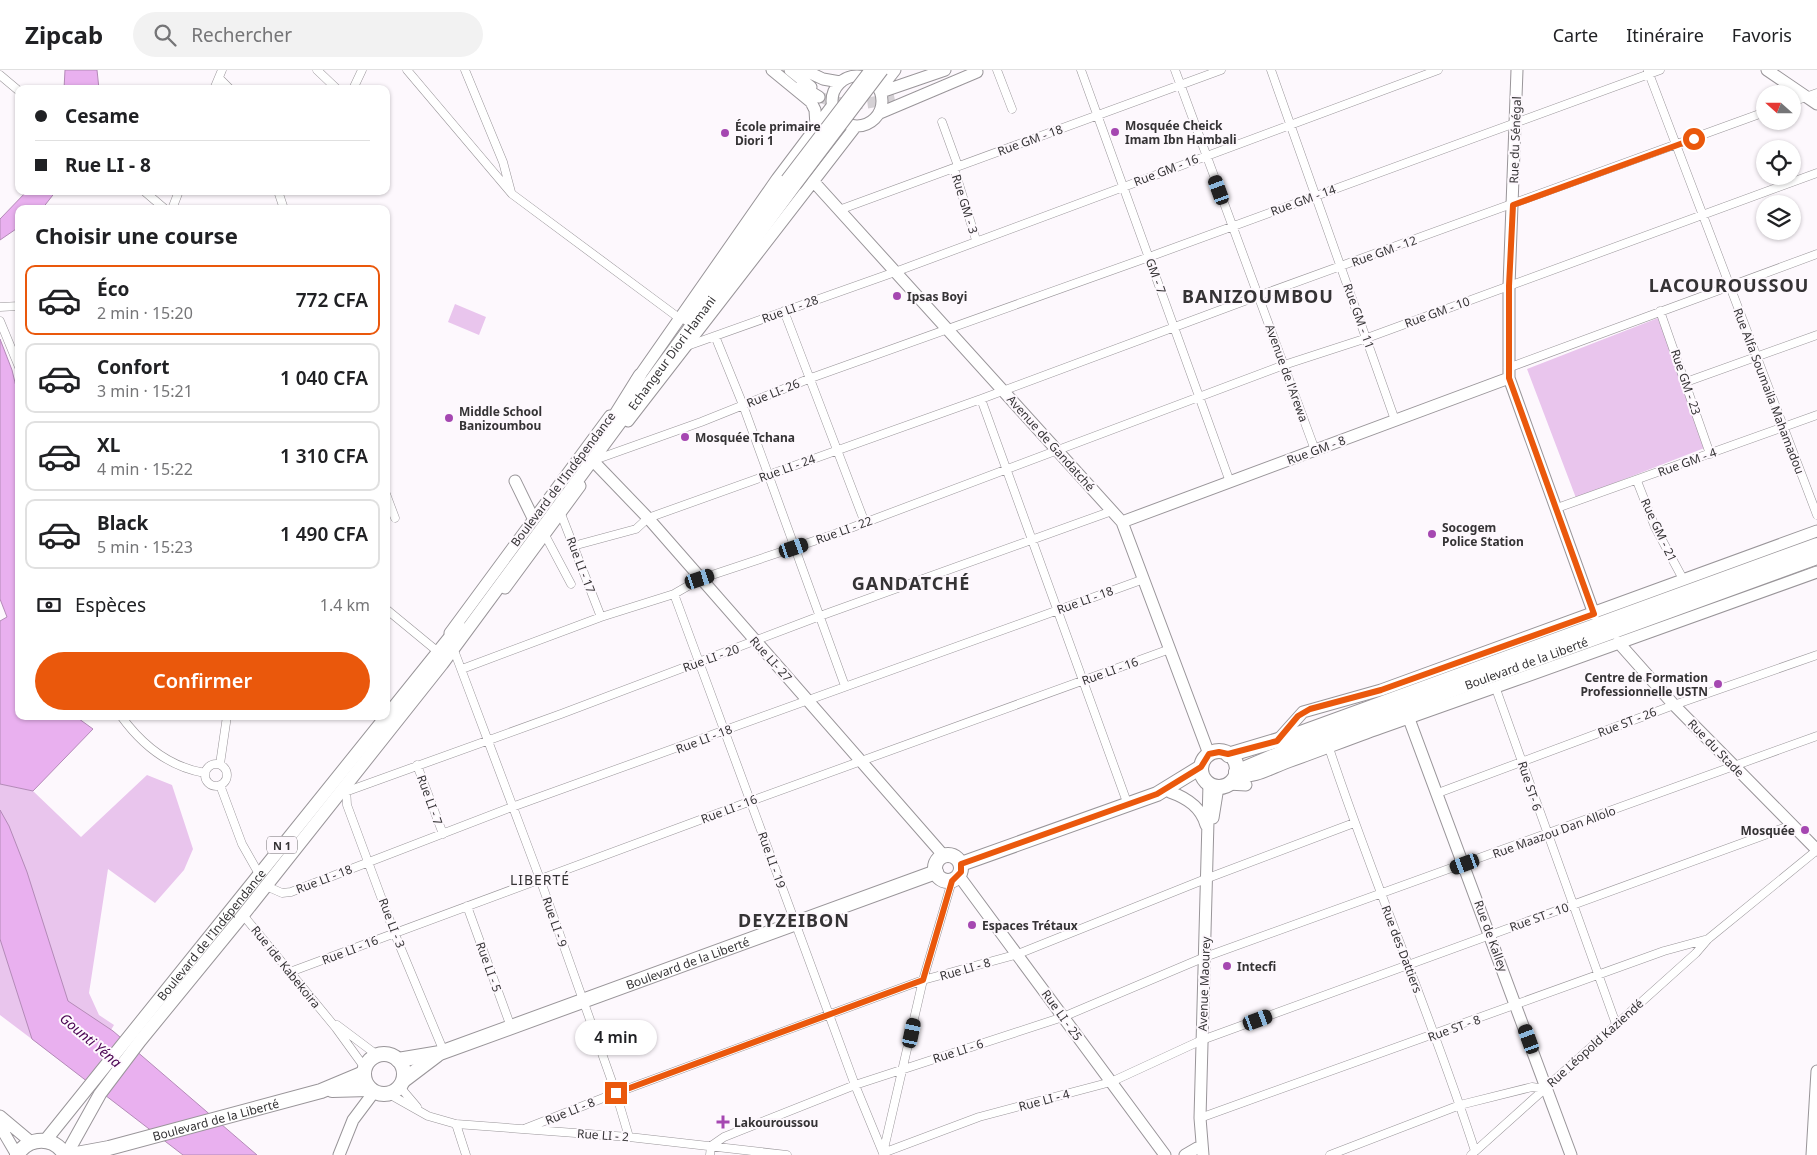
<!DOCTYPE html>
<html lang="fr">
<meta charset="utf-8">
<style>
:root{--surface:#fff;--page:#f2f2f2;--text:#202124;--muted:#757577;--line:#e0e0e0;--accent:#ea580c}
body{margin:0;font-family:"Noto Sans",sans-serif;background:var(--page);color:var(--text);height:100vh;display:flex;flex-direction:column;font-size:19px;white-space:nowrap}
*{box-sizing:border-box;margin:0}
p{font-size:16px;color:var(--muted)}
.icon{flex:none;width:28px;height:28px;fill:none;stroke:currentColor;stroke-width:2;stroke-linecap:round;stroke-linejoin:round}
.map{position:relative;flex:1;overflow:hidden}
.panel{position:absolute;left:15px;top:135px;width:375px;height:515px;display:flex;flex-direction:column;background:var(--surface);border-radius:10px;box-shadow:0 1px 4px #0004}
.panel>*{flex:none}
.banner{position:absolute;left:15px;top:15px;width:375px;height:110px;border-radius:10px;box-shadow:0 1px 4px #0004;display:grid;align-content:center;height:110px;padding:0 20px;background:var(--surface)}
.needle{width:32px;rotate:291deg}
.tools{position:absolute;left:1756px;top:15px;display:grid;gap:10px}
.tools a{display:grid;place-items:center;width:45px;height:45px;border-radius:50%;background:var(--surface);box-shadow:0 1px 4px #0004;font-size:25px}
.end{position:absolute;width:22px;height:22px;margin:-11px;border:6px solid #ea580c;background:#fff;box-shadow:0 0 0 2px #fff}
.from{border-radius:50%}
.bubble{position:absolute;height:35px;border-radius:18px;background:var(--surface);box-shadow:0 1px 4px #0004;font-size:16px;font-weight:600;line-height:35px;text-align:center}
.car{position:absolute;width:15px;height:30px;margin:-15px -8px;border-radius:6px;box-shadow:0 0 4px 1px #0007;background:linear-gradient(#222 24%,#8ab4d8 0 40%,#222 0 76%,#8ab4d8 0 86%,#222 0)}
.banner b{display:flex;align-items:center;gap:18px;height:48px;font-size:19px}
.banner b+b{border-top:1px solid var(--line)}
.banner i{width:12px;height:12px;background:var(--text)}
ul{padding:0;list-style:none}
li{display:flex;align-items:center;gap:15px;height:70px;margin:0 10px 8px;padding:0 10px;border:2px solid var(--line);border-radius:10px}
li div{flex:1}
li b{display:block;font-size:19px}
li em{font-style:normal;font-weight:600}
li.selected{border-color:var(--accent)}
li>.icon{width:45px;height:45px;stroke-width:1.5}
h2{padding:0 20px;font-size:22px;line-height:60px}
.pay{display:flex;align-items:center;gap:12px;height:55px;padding:0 20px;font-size:19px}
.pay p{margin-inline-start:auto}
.cta{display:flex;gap:10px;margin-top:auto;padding:10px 20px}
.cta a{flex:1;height:58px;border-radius:30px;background:var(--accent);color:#fff;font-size:20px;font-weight:600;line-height:58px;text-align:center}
header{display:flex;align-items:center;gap:30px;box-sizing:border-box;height:70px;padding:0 25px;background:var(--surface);border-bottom:1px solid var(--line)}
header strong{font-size:24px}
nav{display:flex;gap:28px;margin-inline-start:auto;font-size:18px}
.search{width:350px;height:45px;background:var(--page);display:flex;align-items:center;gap:12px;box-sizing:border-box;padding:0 18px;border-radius:28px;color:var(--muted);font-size:19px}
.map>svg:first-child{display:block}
.green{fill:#e9c5ed}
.water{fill:#e9b0ef;stroke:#b38ab7}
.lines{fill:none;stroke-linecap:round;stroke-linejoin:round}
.secondary-tunnel{stroke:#d5d1d5;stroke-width:11;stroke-dasharray:11 5.5;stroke-linecap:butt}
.street-casing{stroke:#999599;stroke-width:9}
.secondary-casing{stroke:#999599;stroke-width:13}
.primary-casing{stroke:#999599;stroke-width:14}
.highway-casing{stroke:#999599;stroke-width:16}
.street{stroke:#fff;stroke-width:8}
.secondary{stroke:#fff;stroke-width:11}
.primary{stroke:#fff;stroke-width:12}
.highway{stroke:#fff;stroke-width:14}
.primary-bridge-casing{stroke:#999599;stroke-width:14;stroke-linecap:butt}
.primary-bridge{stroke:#fff;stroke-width:12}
.route{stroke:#ea580c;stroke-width:6}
.poi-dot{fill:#a547b1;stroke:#fdf8fd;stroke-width:2}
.labels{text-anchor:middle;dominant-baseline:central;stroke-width:4;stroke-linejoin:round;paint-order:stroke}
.shield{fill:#fdf8fd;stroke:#716e71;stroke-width:1}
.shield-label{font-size:11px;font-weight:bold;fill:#353335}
.poi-label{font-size:12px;font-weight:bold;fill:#353335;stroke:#fdf8fd;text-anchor:start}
.street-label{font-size:12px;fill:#353335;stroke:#fdf8fd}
.neighbourhood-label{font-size:14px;letter-spacing:1px;fill:#353335;stroke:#fdf8fd}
.water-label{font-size:14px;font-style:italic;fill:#4b0453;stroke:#fdf8fd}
.district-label{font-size:18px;font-weight:bold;letter-spacing:1px;fill:#353335;stroke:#fdf8fd}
</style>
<header>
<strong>Zipcab</strong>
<div class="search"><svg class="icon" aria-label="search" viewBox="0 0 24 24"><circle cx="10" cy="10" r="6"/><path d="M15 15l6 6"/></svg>Rechercher</div>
<nav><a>Carte</a><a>Itinéraire</a><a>Favoris</a></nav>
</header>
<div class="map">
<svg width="1817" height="1085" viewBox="0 0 1817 1085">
<rect width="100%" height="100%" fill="#fdf8fd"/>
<!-- green -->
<path class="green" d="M 455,234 L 486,247 L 479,265 L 448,252 Z
M 1658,248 L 1707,377 L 1576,428 L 1527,299 Z
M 147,705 L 172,715 L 193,779 L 184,800 L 155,833 L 108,799 L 89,923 L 99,945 L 114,955 L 82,1007 L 0,945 L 0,714 L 33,721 L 81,767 Z"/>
<!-- water -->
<path class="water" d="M 65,0 L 97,0 L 99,19 L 64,19 Z
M 27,121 L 56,121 L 42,139 L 19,139 L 19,157 L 0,170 L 0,149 Z
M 0,269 L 12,300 L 19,329 L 19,646 L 75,646 L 93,659 L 33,721 L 0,714 L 0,551 L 7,547 L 0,529 Z
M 0,740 L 9,756 L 27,802 L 68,931 L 113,961 L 257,1085 L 183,1085 L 32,969 L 0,869 Z"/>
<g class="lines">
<!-- secondary-tunnel -->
<path class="secondary-tunnel" d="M 819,27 C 850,38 867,34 898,27"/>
<!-- street casing -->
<g class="street-casing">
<path id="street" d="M 317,0 L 337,19
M 407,0 L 512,124 L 679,248
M 465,0 L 503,92 L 511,122
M 997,0 L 1012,39
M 1081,0 L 1230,412
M 1175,0 L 1315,380
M 1271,0 L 1395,350
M 1648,1 L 1817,445
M 0,5 L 19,21
M 219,8 L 230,19
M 214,19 L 222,0
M 353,19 L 362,0
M 1792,32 L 1817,23
M 942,52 L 958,96
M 954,98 L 976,170
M 144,121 L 165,139
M 278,121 L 284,139
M 172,139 L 179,121
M 839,140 L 1221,0
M 0,237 L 19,236
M 784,241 L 865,453
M 1660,241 L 1710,384
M 0,251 L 19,297
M 715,266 L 743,335 L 845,616
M 687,276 L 895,202 L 1438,0
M 1508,298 L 1817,184
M 1686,312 L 1817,265
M 981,329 L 1128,735
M 600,388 L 701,352 L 811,308 L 1149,187 L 1660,0
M 1637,411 L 1655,457 L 1683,509
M 386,424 L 395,448
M 1557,438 L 1817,345
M 561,444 L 601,547
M 545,465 L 571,514
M 573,476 L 636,459 L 648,448 L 981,329 L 1258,226 L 1765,42
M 674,524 L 855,1015 L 883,1083 L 979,1047 L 1111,1012 L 1202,970 L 1792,755
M 386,539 L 437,581
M 455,583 L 540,809 L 616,1023 L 629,1067
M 462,599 L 601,547 L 674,524 L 700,509 L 832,465 L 1284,295 L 1367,268 L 1817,103
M 1496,619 L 1616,954
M 121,646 C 142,675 169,697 205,703
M 1329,678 C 1374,814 1431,945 1475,1081
M 220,694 L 227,646
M205 705a11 11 0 1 1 22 0a11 11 0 1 1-22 0Z
M 417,695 L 443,764
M 220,715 L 242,774 L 259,804
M 346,717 L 347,735 L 394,862 L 444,982
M 345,722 L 561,644 L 820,546 L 1112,441
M 1438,723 L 1674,635 L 1817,585
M 266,816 L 282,823 L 291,822 L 512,737 L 1144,509
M 467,836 L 511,957
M 243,845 L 336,958 L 365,998
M 290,902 L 751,731 L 1170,579
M 337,955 L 377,985
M 400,1017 L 417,1037
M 389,1024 L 428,1046 L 456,1054 L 629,1067 L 787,1085
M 1200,1048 L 1664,881 L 1708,869
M 456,1054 L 466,1085
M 524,1059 L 616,1023 L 923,910 L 1018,884 L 1208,808 L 1354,753
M 883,1083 L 923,910 L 952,811
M 710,1085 L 711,1076 L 724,1067 L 855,1015 L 1063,947 L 1205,887 L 1817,666
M 1330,1085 L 1460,1035 L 1532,1017 L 1546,1019
M 1471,1085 L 1696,883 L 1708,869 L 1817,780"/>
</g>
<!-- secondary casing -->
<g class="secondary-casing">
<path id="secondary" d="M 772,0 L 811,32 L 815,40 L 816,56
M 790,0 L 811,17
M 804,0 L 823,9 L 840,12
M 1517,0 L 1509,216 L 1509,308 L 1594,544
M 1767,0 L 1817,34
M832 31a25 25 0 1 1 50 0a25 25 0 1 1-50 0Z
M 801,16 L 819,27
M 880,19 L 895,0
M 881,22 L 945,0
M 880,43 L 977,2
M 813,111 L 1122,452 L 1209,684
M 636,311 L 777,109 L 832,36
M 628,351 L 856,56
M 596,394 L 648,448 L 944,786
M 515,411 L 533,448
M 1122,452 L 1509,308
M 505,518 L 580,416
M 450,563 L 610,346
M 1618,572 L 1674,635 L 1817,780
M 1409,649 L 1571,1085
M 1277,671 L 1303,642 L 1381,620 L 1817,461
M 1235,707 C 1256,708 1269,699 1288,692 C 1319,681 1349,669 1380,658 C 1526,607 1671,554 1817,502
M 1228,714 L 1246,715
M 1170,722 C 1187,728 1201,737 1206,755
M 1213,748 L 1218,717
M 959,806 L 1165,1085
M 0,1046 L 31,1072
M 0,1056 L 17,1085
M 339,1085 L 353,1050 L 374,1022
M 1185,1085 L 1197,1078
M 1203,1085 L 1200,1048 L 1209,714
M 1812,1085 L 1817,1001"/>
</g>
<!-- primary casing -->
<g class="primary-casing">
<g id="primary">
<path d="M 687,249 L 787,110"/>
<path d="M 607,358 L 640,305"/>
<path id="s1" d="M 45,1071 L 459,556"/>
<path id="s2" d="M 66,1085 L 100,1024 L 140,971 L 243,845 L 442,594 L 795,115"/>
</g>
</g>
<!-- highway casing -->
<g class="highway-casing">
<g id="highway">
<circle cx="1219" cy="699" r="18"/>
<path d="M 1228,685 L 1295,665 L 1817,475"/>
<path id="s3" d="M 1236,702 L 1298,676 L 1817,487"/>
<circle cx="948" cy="798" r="13"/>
<path d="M 961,794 L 1157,724 L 1201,697"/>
<circle cx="384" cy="1004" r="20"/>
<path id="s4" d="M 398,990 L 440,983 L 936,802"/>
<path d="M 404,1010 L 437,985"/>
<path d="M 332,1020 L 369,1019"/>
<path d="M 17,1085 C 29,1066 54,1066 65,1085"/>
<path id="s5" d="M 71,1085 L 109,1078 L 321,1021 L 364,1003"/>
</g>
</g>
<!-- street -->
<use href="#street" class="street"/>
<!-- secondary -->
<use href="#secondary" class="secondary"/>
<!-- primary -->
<use href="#primary" class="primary"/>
<!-- highway -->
<use href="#highway" class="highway"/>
<!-- primary-bridge casing -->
<g class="primary-bridge-casing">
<path id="primary-bridge" d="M 787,110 L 871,0
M 795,115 L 882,0"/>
</g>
<!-- primary-bridge -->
<use href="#primary-bridge" class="primary-bridge"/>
</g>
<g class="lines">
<!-- route -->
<path class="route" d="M 616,1023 L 923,910 L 952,811 L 961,802 L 961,794 L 1157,724 L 1201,697 L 1209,684 L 1219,682 L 1228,684 L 1277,671 L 1298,646 L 1310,639 L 1381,620 L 1594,544 L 1509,308 L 1509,216 L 1513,135 L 1694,69"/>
</g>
<!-- markers -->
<g class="poi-dot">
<circle cx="1115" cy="62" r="5"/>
<circle cx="725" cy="63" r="5"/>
<circle cx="897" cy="226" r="5"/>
<circle cx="449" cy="348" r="5"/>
<circle cx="685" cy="367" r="5"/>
<circle cx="1432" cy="464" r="5"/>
<circle cx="1718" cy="614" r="5"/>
<circle cx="1805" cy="760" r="5"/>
<circle cx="972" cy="855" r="5"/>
<circle cx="1227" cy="896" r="5"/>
<path d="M720.5 1044.5h5v5h5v5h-5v5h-5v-5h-5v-5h5z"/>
</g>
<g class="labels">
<!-- shield labels -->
<rect class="shield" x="267" y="766.5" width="30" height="17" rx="4"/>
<g class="shield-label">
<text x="282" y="775">N 1</text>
</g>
<!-- poi labels -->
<g class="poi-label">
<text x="1125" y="55">Mosquée Cheick<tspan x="1125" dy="14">Imam Ibn Hambali</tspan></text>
<text x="735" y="56">École primaire<tspan x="735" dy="14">Diori 1</tspan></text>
<text x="907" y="226">Ipsas Boyi</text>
<text x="459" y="341">Middle School<tspan x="459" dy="14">Banizoumbou</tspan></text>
<text x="695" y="367">Mosquée Tchana</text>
<text x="1442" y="457">Socogem<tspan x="1442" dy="14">Police Station</tspan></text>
<text x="1708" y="607" text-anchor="end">Centre de Formation<tspan x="1708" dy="14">Professionnelle USTN</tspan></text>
<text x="1795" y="760" text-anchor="end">Mosquée</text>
<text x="982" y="855">Espaces Trétaux</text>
<text x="1237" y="896">Intecfi</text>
<text x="734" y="1052">Lakouroussou</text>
</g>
<!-- street labels -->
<g class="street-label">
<text transform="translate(1030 70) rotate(-20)">Rue GM - 18</text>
<text transform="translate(1515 70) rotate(-88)">Rue du Sénégal</text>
<text transform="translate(1166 100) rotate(-21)">Rue GM - 16</text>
<text transform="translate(1303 130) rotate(-20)">Rue GM - 14</text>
<text transform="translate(965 134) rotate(73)">Rue GM - 3</text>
<text transform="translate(1384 181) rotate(-20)">Rue GM - 12</text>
<text transform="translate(1156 206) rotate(70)">GM - 7</text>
<text transform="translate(790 239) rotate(-20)">Rue LI - 28</text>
<text transform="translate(1437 242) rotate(-20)">Rue GM - 10</text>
<text transform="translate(1359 246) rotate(70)">Rue GM - 11</text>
<text stroke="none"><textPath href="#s2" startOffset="1006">Echangeur Diori Hamani</textPath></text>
<text transform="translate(1287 303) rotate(70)">Avenue de l'Arewa</text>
<text transform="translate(1686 312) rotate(71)">Rue GM - 23</text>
<text transform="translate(1769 321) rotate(69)">Rue Alfa Soumaila Mahamadou</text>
<text transform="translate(773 323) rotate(-22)">Rue LI- 26</text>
<text transform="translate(1051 373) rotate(48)">Avenue de Gandatché</text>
<text transform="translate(1316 380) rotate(-20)">Rue GM - 8</text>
<text transform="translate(1687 392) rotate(-20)">Rue GM - 4</text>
<text transform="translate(787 398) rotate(-20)">Rue LI - 24</text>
<text transform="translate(563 409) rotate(-53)">Boulevard de l'Indépendance</text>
<text transform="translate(844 460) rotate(-20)">Rue LI - 22</text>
<text transform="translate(1659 460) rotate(65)">Rue GM - 21</text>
<text transform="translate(581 495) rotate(69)">Rue LI - 17</text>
<text transform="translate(1085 530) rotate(-20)">Rue LI - 18</text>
<text transform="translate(711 588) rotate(-20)">Rue LI - 20</text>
<text transform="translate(771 589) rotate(48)">Rue LI- 27</text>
<text stroke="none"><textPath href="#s3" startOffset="310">Boulevard de la Liberté</textPath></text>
<text transform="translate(1110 601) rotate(-20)">Rue LI - 16</text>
<text transform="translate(1627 652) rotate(-21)">Rue ST - 26</text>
<text transform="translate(704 669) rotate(-21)">Rue LI - 18</text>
<text transform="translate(1716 678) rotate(46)">Rue du Stade</text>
<text transform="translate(1530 716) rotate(72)">Rue ST- 6</text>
<text transform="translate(430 730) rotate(70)">Rue LI - 7</text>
<text transform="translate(729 739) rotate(-21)">Rue LI - 16</text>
<text transform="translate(1554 762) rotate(-20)">Rue Maazou Dan Allolo</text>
<text transform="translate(772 790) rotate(70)">Rue LI - 19</text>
<text transform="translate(324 809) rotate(-21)">Rue LI - 18</text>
<text transform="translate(1539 847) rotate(-20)">Rue ST - 10</text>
<text transform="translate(555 852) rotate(71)">Rue LI - 9</text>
<text transform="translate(392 853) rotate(69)">Rue LI - 3</text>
<text stroke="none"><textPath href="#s1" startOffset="265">Boulevard de l'Indépendance</textPath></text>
<text transform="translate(1491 866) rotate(70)">Rue de Kalley</text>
<text transform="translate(1402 879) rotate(69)">Rue des Dattiers</text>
<text transform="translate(350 880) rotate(-21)">Rue LI - 16</text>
<text stroke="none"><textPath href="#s4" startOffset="306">Boulevard de la Liberté</textPath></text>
<text transform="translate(286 897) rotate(51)">Rue ide Kabekoira</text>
<text transform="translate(489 897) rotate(70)">Rue LI - 5</text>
<text transform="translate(965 899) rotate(-16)">Rue LI - 8</text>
<text transform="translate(1204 914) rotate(-88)">Avenue Maourey</text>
<text transform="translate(1062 945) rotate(54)">Rue LI - 25</text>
<text transform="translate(1454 958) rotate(-20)">Rue ST - 8</text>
<text transform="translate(1595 973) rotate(-42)">Rue Léopold Kaziendé</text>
<text transform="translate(958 981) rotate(-18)">Rue LI - 6</text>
<text transform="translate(1044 1030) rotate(-15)">Rue LI - 4</text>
<text transform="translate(570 1041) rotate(-22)">Rue LI - 8</text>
<text stroke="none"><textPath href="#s5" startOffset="149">Boulevard de la Liberté</textPath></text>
<text transform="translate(603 1065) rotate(4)">Rue LI - 2</text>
</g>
<!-- neighbourhood labels -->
<g class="neighbourhood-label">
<text x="540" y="809">LIBERTÉ</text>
</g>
<!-- water labels -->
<g class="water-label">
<text transform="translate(91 970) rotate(40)">Gounti Yéna</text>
</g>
<!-- district labels -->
<g class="district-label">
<text x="1729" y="215">LACOUROUSSOU</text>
<text x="1258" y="226">BANIZOUMBOU</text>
<text x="911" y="513">GANDATCHÉ</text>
<text x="794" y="850">DEYZEIBON</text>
</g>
</g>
</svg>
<div class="tools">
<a><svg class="needle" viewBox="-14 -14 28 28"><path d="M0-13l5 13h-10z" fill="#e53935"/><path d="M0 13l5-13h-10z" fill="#757577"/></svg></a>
<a><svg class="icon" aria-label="locate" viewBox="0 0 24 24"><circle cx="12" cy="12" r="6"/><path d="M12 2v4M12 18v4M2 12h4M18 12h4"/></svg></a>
<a><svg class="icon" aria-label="layers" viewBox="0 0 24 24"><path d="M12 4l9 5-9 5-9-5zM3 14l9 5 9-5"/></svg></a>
</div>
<i class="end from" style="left:1694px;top:69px"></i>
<i class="end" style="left:616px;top:1023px"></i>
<div class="bubble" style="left:575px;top:950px;width:82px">4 min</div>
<i class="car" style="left:1219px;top:120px;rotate:340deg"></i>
<i class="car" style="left:794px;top:478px;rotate:71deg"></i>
<i class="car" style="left:700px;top:509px;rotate:72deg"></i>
<i class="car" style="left:1465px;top:794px;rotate:250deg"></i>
<i class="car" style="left:1258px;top:950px;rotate:70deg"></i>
<i class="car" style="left:912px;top:963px;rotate:12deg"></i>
<i class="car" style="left:1529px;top:969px;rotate:340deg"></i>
<div class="banner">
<b><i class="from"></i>Cesame</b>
<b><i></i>Rue LI - 8</b>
</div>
<section class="panel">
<h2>Choisir une course</h2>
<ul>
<li class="selected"><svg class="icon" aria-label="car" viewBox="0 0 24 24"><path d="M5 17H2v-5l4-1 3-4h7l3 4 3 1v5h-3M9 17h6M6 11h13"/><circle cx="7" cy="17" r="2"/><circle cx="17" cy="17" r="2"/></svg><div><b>Éco</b><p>2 min · 15:20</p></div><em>772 CFA</em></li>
<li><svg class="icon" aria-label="car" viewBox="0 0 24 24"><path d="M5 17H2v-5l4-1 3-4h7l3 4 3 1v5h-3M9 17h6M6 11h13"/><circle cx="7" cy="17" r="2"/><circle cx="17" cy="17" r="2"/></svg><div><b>Confort</b><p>3 min · 15:21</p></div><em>1 040 CFA</em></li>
<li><svg class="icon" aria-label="car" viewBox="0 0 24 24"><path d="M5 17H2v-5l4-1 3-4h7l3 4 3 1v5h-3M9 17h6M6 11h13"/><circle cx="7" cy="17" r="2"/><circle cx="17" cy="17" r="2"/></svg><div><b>XL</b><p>4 min · 15:22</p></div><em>1 310 CFA</em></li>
<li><svg class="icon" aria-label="car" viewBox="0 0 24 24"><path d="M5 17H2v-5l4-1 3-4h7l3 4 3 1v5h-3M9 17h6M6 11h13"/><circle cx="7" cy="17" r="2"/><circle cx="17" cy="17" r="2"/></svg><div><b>Black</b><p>5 min · 15:23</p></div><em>1 490 CFA</em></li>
</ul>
<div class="pay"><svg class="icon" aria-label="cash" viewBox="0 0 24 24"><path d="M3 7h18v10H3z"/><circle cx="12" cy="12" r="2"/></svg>Espèces<p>1.4 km</p></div>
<div class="cta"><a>Confirmer</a></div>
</section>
</div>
